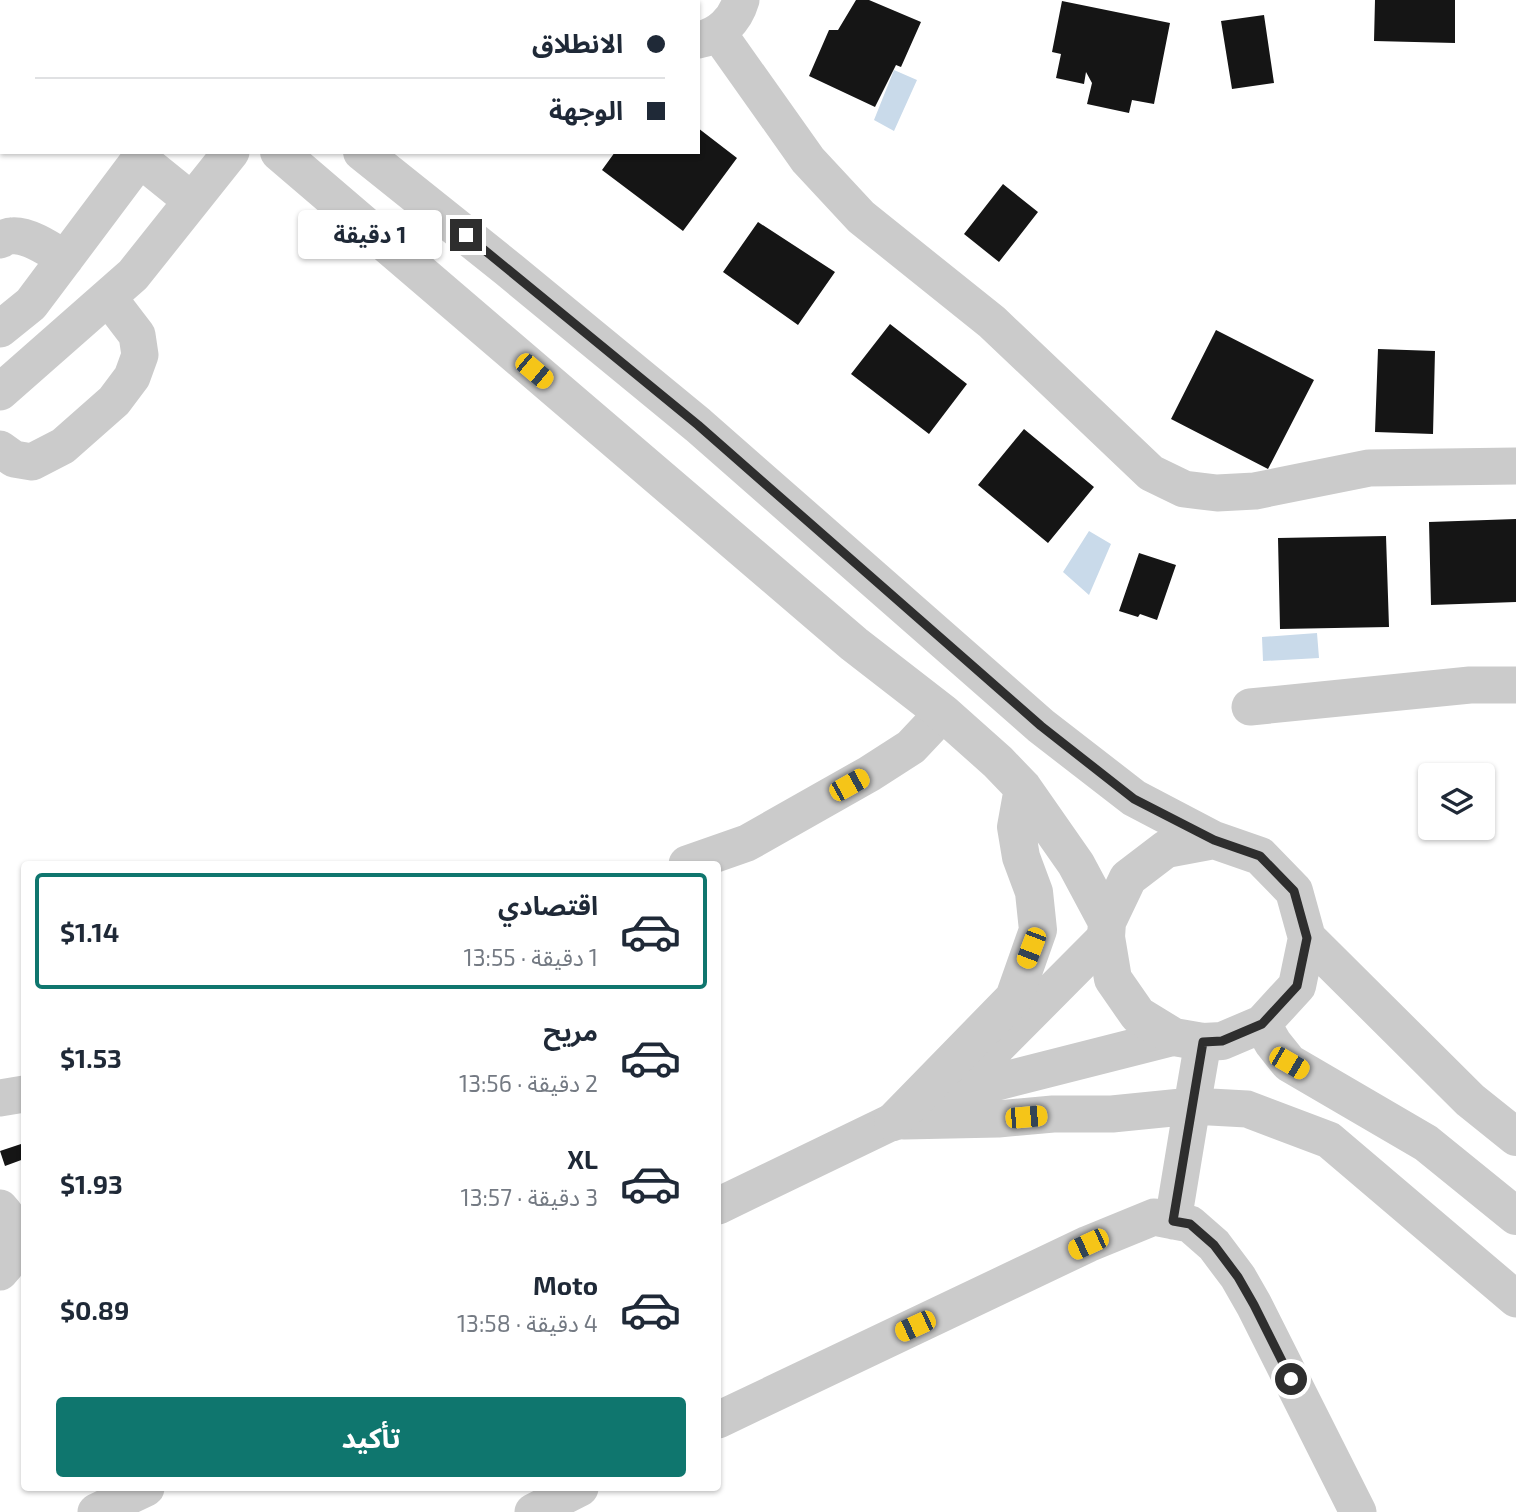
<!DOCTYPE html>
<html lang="ar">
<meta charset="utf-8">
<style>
:root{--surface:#fff;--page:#f2f2f3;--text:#1f2937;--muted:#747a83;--line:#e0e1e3;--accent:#0f766e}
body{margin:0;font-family:"Exo 2","Noto Sans Arabic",sans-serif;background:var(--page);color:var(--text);direction:rtl;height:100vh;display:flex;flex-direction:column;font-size:26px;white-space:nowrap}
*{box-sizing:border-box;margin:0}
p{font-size:23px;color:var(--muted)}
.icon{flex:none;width:38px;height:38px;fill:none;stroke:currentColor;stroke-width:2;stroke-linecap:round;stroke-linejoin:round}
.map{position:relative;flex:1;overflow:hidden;direction:ltr}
.drawer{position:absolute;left:21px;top:861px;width:700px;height:630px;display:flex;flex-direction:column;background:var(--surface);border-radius:7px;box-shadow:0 2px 5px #0004;direction:rtl}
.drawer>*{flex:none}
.hud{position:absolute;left:0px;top:0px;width:700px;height:154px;box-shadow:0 2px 5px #0004;direction:rtl;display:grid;align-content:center;height:154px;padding:0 35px;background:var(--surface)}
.buttons{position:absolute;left:1418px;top:763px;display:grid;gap:14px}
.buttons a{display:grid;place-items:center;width:77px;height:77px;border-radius:7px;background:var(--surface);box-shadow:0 2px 5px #0004;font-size:35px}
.end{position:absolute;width:32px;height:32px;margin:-16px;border:9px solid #2e2e2e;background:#fff;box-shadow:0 0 0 4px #fff}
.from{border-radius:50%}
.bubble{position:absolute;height:49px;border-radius:7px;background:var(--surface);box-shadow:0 2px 5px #0004;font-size:23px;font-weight:700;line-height:49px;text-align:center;direction:rtl}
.car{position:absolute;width:21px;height:42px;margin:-21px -10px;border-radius:9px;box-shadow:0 0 5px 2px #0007;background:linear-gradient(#f5c518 24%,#345 0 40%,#f5c518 0 76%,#345 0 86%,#f5c518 0)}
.hud b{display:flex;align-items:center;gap:24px;height:66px;font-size:26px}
.hud b+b{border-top:2px solid var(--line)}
.hud i{width:18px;height:18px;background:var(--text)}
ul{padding:12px 0 0;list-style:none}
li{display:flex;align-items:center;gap:21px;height:116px;margin:0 14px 10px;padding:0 21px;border:4px solid transparent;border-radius:7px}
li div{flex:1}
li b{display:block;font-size:26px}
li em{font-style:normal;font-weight:700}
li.current{border-color:var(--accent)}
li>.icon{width:63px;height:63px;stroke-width:1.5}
.action{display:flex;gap:14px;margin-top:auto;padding:14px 35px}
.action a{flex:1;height:80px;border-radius:7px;background:var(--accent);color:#fff;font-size:28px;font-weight:700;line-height:80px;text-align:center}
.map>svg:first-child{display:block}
.water{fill:#c9daea}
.building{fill:#151515}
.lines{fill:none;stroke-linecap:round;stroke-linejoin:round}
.minor{stroke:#cbcbcb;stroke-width:37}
.tertiary{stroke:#cbcbcb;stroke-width:38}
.route{stroke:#2e2e2e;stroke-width:9}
</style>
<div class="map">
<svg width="1516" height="1512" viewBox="0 0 1516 1512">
<rect width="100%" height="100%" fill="#fff"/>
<!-- water -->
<path class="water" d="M 894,70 L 917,80 L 894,131 L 874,120 Z
M 1089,531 L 1111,544 L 1089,595 L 1063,572 Z
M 1317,633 L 1319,658 L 1263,661 L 1262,637 Z"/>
<!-- building -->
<path class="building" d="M 856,0 L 869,0 L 921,22 L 901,67 L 896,65 L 875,107 L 809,76 L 829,30 L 838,30 Z
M 1375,0 L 1455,0 L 1455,43 L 1374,41 Z
M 1062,1 L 1170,23 L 1154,104 L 1132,100 L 1129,113 L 1087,104 L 1092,83 L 1086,72 L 1084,84 L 1056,78 L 1061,54 L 1052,52 Z
M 1264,15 L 1274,83 L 1232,89 L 1221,21 Z
M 698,128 L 737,158 L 683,231 L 602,170 L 615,152 L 698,152 Z
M 1003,184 L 1038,212 L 999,262 L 964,234 Z
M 758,222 L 835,272 L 798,325 L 723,272 Z
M 890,324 L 967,384 L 929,434 L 851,374 Z
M 1216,330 L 1314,380 L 1268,469 L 1171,419 Z
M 1378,349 L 1435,351 L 1433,434 L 1375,432 Z
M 1024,429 L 1094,487 L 1048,543 L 978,485 Z
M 1516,519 L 1516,602 L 1431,605 L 1429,522 Z
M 1386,536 L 1389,627 L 1280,629 L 1278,538 Z
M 1139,553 L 1176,565 L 1157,620 L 1140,614 L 1138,617 L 1119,611 Z
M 24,1143 L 24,1159 L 5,1166 L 0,1151 Z"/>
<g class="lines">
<!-- minor -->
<path class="minor" d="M 638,0 L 638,2
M 252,2 L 254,0
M 374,2 L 375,0
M 718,33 L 808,160 L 861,217 L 992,322 L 1151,473 L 1184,489 L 1217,493 L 1255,491 L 1369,468 L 1516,466
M 698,40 C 719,36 735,21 741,0
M 140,159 L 192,201
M 0,240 C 4,238 7,236 11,236 C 28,234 51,250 65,259
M 0,329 L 31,304 L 145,152
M 0,392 L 133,275 L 231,152
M 0,449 L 14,459 L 32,462 L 63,446 L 114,401 L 132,377 L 140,355 L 137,335 L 108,297
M 1250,707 L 1470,685 L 1516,685
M 687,864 L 747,843 L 869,774 L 911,747 L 943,713
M 1203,1042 L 1192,1106 L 1247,1109 L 1329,1140 L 1516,1299
M 951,1093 L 1106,937
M 0,1098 L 24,1094
M 904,1121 L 998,1119 L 1053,1114 L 1112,1114 L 1192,1106 L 1173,1221
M 718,1206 L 950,1094 L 1174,1037
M 0,1208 C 20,1230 21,1250 0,1272
M 718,1420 L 1088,1244 L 1154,1217 L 1190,1224 L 1214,1245 L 1238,1277 L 1254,1305 L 1358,1512
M 96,1512 L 146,1488
M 533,1512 L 580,1488"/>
<!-- tertiary -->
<path class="tertiary" d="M 70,0 L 72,2
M 156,0 L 158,2
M 279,152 L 854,644 L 943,713 L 998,762 L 1023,788 L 1076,864 L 1107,922
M 362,152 L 507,268 L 698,425 L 1041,726 L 1134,798 L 1214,840 L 1260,856 L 1294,891 L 1307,938 L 1297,986 L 1262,1024 L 1222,1041 L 1203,1042 L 1174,1037 L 1138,1015 L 1113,979 L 1106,937 L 1107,922 L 1128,878 L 1166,849 L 1214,840
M 1307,938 L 1470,1100 L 1516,1137
M 1262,1024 L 1273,1043 L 1289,1063 L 1426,1143 L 1516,1216
M 893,1122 L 1014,998 L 1038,930 L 1034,892 L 1021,857 L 1016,827 L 1023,788"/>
</g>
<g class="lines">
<!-- route -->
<path class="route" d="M 466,235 L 698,425 L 1041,726 L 1134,799 L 1214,840 L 1260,856 L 1294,891 L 1307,938 L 1297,986 L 1262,1024 L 1222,1041 L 1203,1042 L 1173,1221 L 1190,1224 L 1214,1245 L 1238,1277 L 1254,1305 L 1291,1379"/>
</g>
</svg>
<div class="buttons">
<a><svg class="icon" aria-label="layers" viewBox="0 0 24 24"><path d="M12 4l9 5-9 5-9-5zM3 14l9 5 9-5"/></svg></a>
</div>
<i class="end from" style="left:1291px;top:1379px"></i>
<i class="end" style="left:466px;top:235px"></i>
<div class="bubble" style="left:298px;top:210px;width:144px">1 دقيقة</div>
<i class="car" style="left:534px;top:371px;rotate:130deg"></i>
<i class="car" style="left:849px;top:785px;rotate:61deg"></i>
<i class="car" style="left:1031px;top:948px;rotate:201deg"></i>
<i class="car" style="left:1289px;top:1063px;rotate:120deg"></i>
<i class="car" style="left:1026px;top:1117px;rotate:85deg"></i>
<i class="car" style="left:1088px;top:1244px;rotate:245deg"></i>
<i class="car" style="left:915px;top:1326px;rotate:245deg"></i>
<div class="hud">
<b><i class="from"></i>الانطلاق</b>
<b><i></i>الوجهة</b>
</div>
<section class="drawer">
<ul>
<li class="current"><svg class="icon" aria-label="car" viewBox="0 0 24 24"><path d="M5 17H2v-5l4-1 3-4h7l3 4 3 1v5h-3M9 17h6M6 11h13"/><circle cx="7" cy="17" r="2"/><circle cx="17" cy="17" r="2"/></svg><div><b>اقتصادي</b><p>1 دقيقة · 13:55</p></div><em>$1.14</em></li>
<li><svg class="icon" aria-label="car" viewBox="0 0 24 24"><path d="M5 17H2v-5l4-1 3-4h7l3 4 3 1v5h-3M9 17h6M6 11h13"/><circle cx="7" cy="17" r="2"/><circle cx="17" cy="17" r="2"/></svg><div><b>مريح</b><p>2 دقيقة · 13:56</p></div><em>$1.53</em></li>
<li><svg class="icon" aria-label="car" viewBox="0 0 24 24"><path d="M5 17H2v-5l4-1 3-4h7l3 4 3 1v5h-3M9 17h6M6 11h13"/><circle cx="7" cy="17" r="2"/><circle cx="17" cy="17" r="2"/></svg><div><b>XL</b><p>3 دقيقة · 13:57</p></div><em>$1.93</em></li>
<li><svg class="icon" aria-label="car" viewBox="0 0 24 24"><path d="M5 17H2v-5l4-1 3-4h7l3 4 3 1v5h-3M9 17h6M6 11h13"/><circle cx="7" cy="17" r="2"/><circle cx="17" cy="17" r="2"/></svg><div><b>Moto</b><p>4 دقيقة · 13:58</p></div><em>$0.89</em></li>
</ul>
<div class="action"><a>تأكيد</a></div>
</section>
</div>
